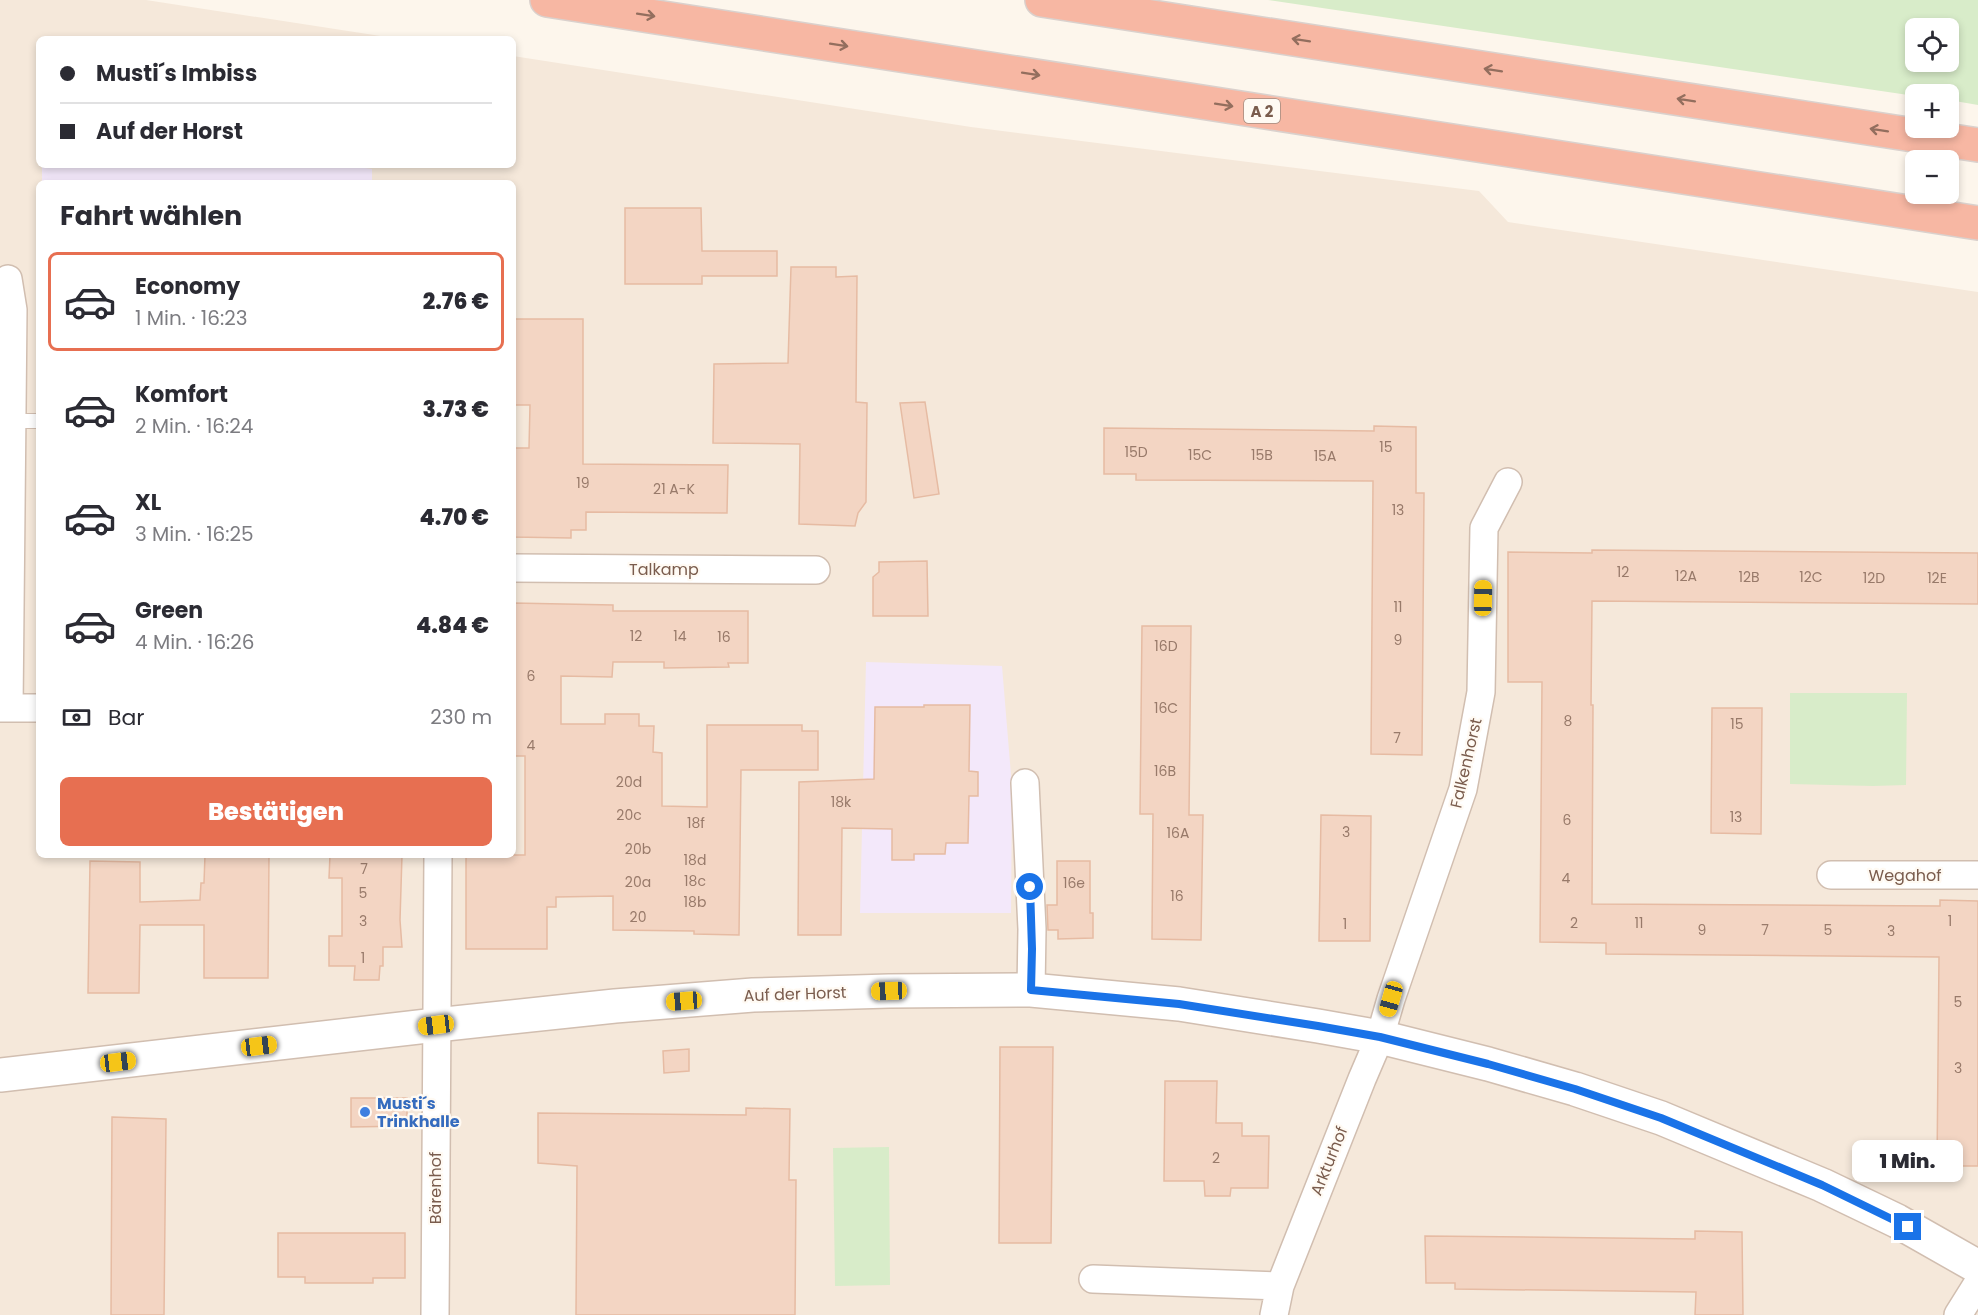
<!DOCTYPE html>
<html lang="de">
<meta charset="utf-8">
<style>
:root{--surface:#fff;--page:#f7f7f7;--text:#2b2b33;--muted:#7c7c81;--line:#e1e1e2;--accent:#e76f51}
body{margin:0;font-family:Poppins,sans-serif;background:var(--page);color:var(--text);height:100vh;display:flex;flex-direction:column;font-size:22px;white-space:nowrap}
*{box-sizing:border-box;margin:0}
p{font-size:20px;color:var(--muted)}
.icon{flex:none;width:33px;height:33px;fill:none;stroke:currentColor;stroke-width:2;stroke-linecap:round;stroke-linejoin:round}
.map{position:relative;flex:1;overflow:hidden}
.side{position:absolute;left:36px;top:180px;width:480px;height:678px;display:flex;flex-direction:column;background:var(--surface);border-radius:9px;box-shadow:0 3px 9px #0003}
.side>*{flex:none}
.banner{position:absolute;left:36px;top:36px;width:480px;height:132px;border-radius:9px;box-shadow:0 3px 9px #0003;display:grid;align-content:center;height:132px;padding:0 24px;background:var(--surface)}
.fabs{position:absolute;left:1905px;top:18px;display:grid;gap:12px}
.fabs a{display:grid;place-items:center;width:54px;height:54px;border-radius:9px;background:var(--surface);box-shadow:0 3px 9px #0003;font-size:30px}
.end{position:absolute;width:27px;height:27px;margin:-14px;border:8px solid #1a73e8;background:#fff;box-shadow:0 0 0 3px #fff}
.from{border-radius:50%}
.bubble{position:absolute;height:42px;border-radius:9px;background:var(--surface);box-shadow:0 3px 9px #0003;font-size:20px;font-weight:800;line-height:42px;text-align:center}
.car{position:absolute;width:18px;height:36px;margin:-18px -9px;border-radius:8px;box-shadow:0 0 4px 2px #0007;background:linear-gradient(#f5c518 24%,#345 0 40%,#f5c518 0 76%,#345 0 86%,#f5c518 0)}
.banner b{display:flex;align-items:center;gap:21px;height:57px;font-size:22px}
.banner b+b{border-top:2px solid var(--line)}
.banner i{width:15px;height:15px;background:var(--text)}
ul{padding:0;list-style:none}
li{display:flex;align-items:center;gap:18px;height:99px;margin:0 12px 9px;padding:0 12px;border:3px solid transparent;border-radius:9px}
li div{flex:1}
li b{display:block;font-size:22px}
li em{font-style:normal;font-weight:800}
li.active{border-color:var(--accent)}
li>.icon{width:54px;height:54px;stroke-width:1.5}
h2{padding:0 24px;font-size:27px;line-height:72px}
.pay{display:flex;align-items:center;gap:15px;height:66px;padding:0 24px;font-size:22px}
.pay p{margin-inline-start:auto}
.primary-button{display:flex;gap:12px;margin-top:auto;padding:12px 24px}
.primary-button a{flex:1;height:69px;border-radius:9px;background:var(--accent);color:#fff;font-size:24px;font-weight:800;line-height:69px;text-align:center}
.map>svg:first-child{display:block}
.residential{fill:#f5e8da;fill-rule:evenodd}
.education{fill:#f3e8fa}
.green{fill:#d8ecc9;fill-rule:evenodd}
.building{fill:#f3d5c3;stroke:#e6bba3;stroke-width:1.5}
.lines{fill:none;stroke-linecap:round;stroke-linejoin:round}
.service-casing{stroke:#d1beb0;stroke-width:16}
.minor-casing{stroke:#d1beb0;stroke-width:30}
.tertiary-casing{stroke:#d1beb0;stroke-width:36}
.motorway-casing{stroke:#dad1cd;stroke-width:36}
.service{stroke:#fff;stroke-width:14}
.minor{stroke:#fff;stroke-width:27}
.tertiary{stroke:#fff;stroke-width:33}
.motorway{stroke:#f7b7a3;stroke-width:33}
.oneway{stroke:#936e5e}
.route{stroke:#1a73e8;stroke-width:8}
.shop-dot{fill:#3f7fe0;stroke:#fffaf3;stroke-width:2}
.labels{text-anchor:middle;dominant-baseline:central;stroke-width:4.5;stroke-linejoin:round;paint-order:stroke}
.number-label{font-size:14px;fill:#987a6a}
.shield{fill:#fffaf3;stroke:#a28b7f;stroke-width:1.5}
.shield-label{font-size:15px;font-weight:bold;fill:#7a5c4d}
.street-label{font-size:16px;fill:#7a5c4d;stroke:#fffaf3}
.shop-label{font-size:16px;font-weight:bold;fill:#366cbe;stroke:#fffaf3;text-anchor:start}
</style>
<div class="map">
<svg width="1978" height="1315" viewBox="0 0 1978 1315">
<rect width="100%" height="100%" fill="#fdf6ec"/>
<!-- residential -->
<path class="residential" d="M 0,0 L 146,0 L 400,39 L 39,39 L 39,165 L 513,165 L 513,56 L 971,127 L 1479,191 L 1508,222 L 1978,292 L 1978,1315 L 0,1315 ZM 39,183 L 513,183 L 513,855 L 39,855 Z"/>
<!-- education -->
<path class="education" d="M 42,165 L 345,165 L 372,169 L 372,183 L 42,183 Z
M 866,662 L 1002,666 L 1012,787 L 1011,913 L 860,913 Z"/>
<!-- green -->
<path class="green" d="M 1268,0 L 1978,0 L 1978,105 L 1949,100 L 1948,94 L 1915,96 ZM 1916,28 L 1948,28 L 1948,62 L 1916,62 Z
M 1790,693 L 1907,693 L 1906,785 L 1873,786 L 1790,784 Z
M 889,1147 L 890,1285 L 835,1286 L 833,1148 Z"/>
<!-- building -->
<path class="building" d="M 625,208 L 701,208 L 702,251 L 777,251 L 777,276 L 702,276 L 702,284 L 625,284 Z
M 791,267 L 836,267 L 836,277 L 857,276 L 856,402 L 867,403 L 866,502 L 858,513 L 855,526 L 799,524 L 800,444 L 713,443 L 714,364 L 788,363 Z
M 513,319 L 583,319 L 583,464 L 728,465 L 727,513 L 586,512 L 586,530 L 571,530 L 571,538 L 513,537 L 513,448 L 529,448 L 530,405 L 513,405 Z
M 925,402 L 939,494 L 914,498 L 900,403 Z
M 1374,426 L 1416,427 L 1416,493 L 1424,493 L 1422,755 L 1371,754 L 1373,481 L 1136,480 L 1136,474 L 1104,474 L 1104,428 L 1374,431 Z
M 1592,550 L 1978,553 L 1978,604 L 1592,601 L 1591,705 L 1593,705 L 1592,904 L 1940,906 L 1940,900 L 1978,901 L 1978,1166 L 1937,1166 L 1939,957 L 1606,954 L 1606,943 L 1540,942 L 1542,682 L 1508,682 L 1508,552 L 1592,553 Z
M 927,561 L 928,616 L 873,616 L 873,577 L 879,572 L 879,562 Z
M 513,603 L 613,605 L 613,611 L 748,611 L 748,663 L 728,663 L 729,667 L 664,668 L 664,662 L 613,662 L 612,677 L 561,676 L 561,724 L 605,724 L 605,714 L 639,714 L 639,726 L 654,726 L 653,752 L 662,753 L 662,806 L 707,807 L 707,725 L 802,725 L 802,731 L 818,731 L 818,770 L 741,770 L 739,935 L 694,934 L 694,931 L 613,930 L 613,896 L 556,897 L 556,907 L 547,907 L 547,949 L 466,949 L 466,855 L 525,855 L 525,756 L 513,756 Z
M 1142,626 L 1191,626 L 1189,815 L 1203,815 L 1201,940 L 1152,939 L 1153,814 L 1140,814 Z
M 924,705 L 970,705 L 969,771 L 978,772 L 978,796 L 969,796 L 968,843 L 946,843 L 945,854 L 914,854 L 914,860 L 892,860 L 892,829 L 842,828 L 841,935 L 798,935 L 799,782 L 874,779 L 875,707 L 924,707 Z
M 1712,708 L 1762,708 L 1761,834 L 1711,833 Z
M 1321,815 L 1371,816 L 1370,941 L 1319,941 Z
M 205,855 L 269,855 L 268,978 L 204,978 L 204,925 L 140,925 L 139,993 L 88,993 L 90,861 L 140,862 L 140,902 L 200,900 L 201,883 L 204,883 Z
M 330,855 L 402,855 L 400,920 L 402,947 L 383,947 L 383,966 L 380,966 L 379,980 L 354,980 L 355,966 L 329,966 L 329,936 L 342,936 L 342,878 L 329,878 Z
M 1057,861 L 1090,861 L 1090,913 L 1093,913 L 1093,938 L 1058,939 L 1058,930 L 1048,930 L 1047,905 L 1057,905 Z
M 1000,1047 L 1053,1047 L 1051,1243 L 999,1243 Z
M 689,1049 L 689,1071 L 664,1073 L 663,1051 Z
M 1165,1081 L 1217,1081 L 1216,1123 L 1242,1123 L 1242,1136 L 1269,1136 L 1268,1188 L 1231,1188 L 1230,1196 L 1205,1196 L 1204,1181 L 1164,1181 Z
M 351,1098 L 407,1098 L 407,1126 L 351,1127 Z
M 746,1108 L 790,1109 L 789,1180 L 796,1180 L 795,1315 L 576,1315 L 577,1166 L 538,1163 L 538,1113 L 746,1115 Z
M 112,1117 L 166,1119 L 164,1315 L 111,1315 Z
M 1695,1231 L 1742,1232 L 1743,1315 L 1695,1315 L 1696,1292 L 1455,1289 L 1455,1283 L 1426,1283 L 1425,1236 L 1695,1239 Z
M 278,1233 L 405,1233 L 405,1278 L 373,1278 L 373,1283 L 305,1283 L 305,1277 L 278,1277 Z"/>
<g class="lines">
<!-- service casing -->
<g class="service-casing">
<path id="service" d="M 11,421 L 39,421"/>
</g>
<!-- minor casing -->
<g class="minor-casing">
<path id="minor" d="M 8,279 L 13,310 L 9,708
M 513,568 L 816,570
M 0,708 L 39,708
M 1025,783 L 1032,929 L 1031,990
M 1831,875 L 1978,875
M 1093,1279 L 1280,1286
M 435,1315 L 438,855
M 1274,1315 L 1280,1286 L 1362,1079 L 1380,1037 L 1391,999 L 1463,789 L 1481,692 L 1484,528 L 1508,482
M 1958,1315 L 1978,1283"/>
</g>
<!-- tertiary casing -->
<g class="tertiary-casing">
<path id="tertiary" d="M 0,1075 L 436,1025 L 615,1006 L 753,995 L 889,991 L 1031,990 L 1179,1004 L 1318,1026 L 1380,1037 L 1488,1064 L 1575,1089 L 1661,1118 L 1822,1185 L 1897,1221 L 1978,1267"/>
</g>
<!-- motorway casing -->
<g class="motorway-casing">
<path id="motorway" d="M 547,0 L 1978,223
M 1042,0 L 1978,145"/>
</g>
<!-- service -->
<use href="#service" class="service"/>
<!-- minor -->
<use href="#minor" class="minor"/>
<!-- tertiary -->
<use href="#tertiary" class="tertiary"/>
<!-- motorway -->
<use href="#motorway" class="motorway"/>
</g>
<!-- one-way arrows -->
<defs><path id="oneway-shaft" d="M-6 0H5M1.5-3L5.5 0L1.5 3" fill="none" stroke-width="1.6" stroke-linecap="round" stroke-linejoin="round" transform="scale(1.5)"/></defs>
<g class="oneway">
<use href="#oneway-shaft" transform="translate(646 15) rotate(9)"/>
<use href="#oneway-shaft" transform="translate(1301 40) rotate(-171)"/>
<use href="#oneway-shaft" transform="translate(839 45) rotate(9)"/>
<use href="#oneway-shaft" transform="translate(1493 70) rotate(-171)"/>
<use href="#oneway-shaft" transform="translate(1031 74) rotate(9)"/>
<use href="#oneway-shaft" transform="translate(1686 100) rotate(-171)"/>
<use href="#oneway-shaft" transform="translate(1224 105) rotate(9)"/>
<use href="#oneway-shaft" transform="translate(1879 130) rotate(-171)"/>
</g>
<g class="lines">
<!-- route -->
<path class="route" d="M 1030,887 L 1032,949 L 1031,990 L 1179,1004 L 1318,1026 L 1380,1037 L 1488,1064 L 1575,1089 L 1661,1118 L 1822,1185 L 1908,1227"/>
</g>
<!-- markers -->
<circle class="shop-dot" cx="365" cy="1112" r="6"/>
<g class="labels">
<!-- number labels -->
<g class="number-label">
<text x="1386" y="447">15</text>
<text x="1136" y="452">15D</text>
<text x="1200" y="455">15C</text>
<text x="1262" y="455">15B</text>
<text x="1325" y="456">15A</text>
<text x="583" y="483">19</text>
<text x="674" y="489">21 A-K</text>
<text x="1398" y="510">13</text>
<text x="1623" y="572">12</text>
<text x="1686" y="576">12A</text>
<text x="1749" y="577">12B</text>
<text x="1811" y="577">12C</text>
<text x="1874" y="578">12D</text>
<text x="1937" y="578">12E</text>
<text x="1398" y="607">11</text>
<text x="636" y="636">12</text>
<text x="680" y="636">14</text>
<text x="724" y="637">16</text>
<text x="1398" y="640">9</text>
<text x="1166" y="646">16D</text>
<text x="531" y="676">6</text>
<text x="1166" y="708">16C</text>
<text x="1568" y="721">8</text>
<text x="1737" y="724">15</text>
<text x="1397" y="738">7</text>
<text x="531" y="745">4</text>
<text x="1165" y="771">16B</text>
<text x="629" y="782">20d</text>
<text x="841" y="802">18k</text>
<text x="629" y="815">20c</text>
<text x="1736" y="817">13</text>
<text x="1567" y="820">6</text>
<text x="696" y="823">18f</text>
<text x="1346" y="832">3</text>
<text x="1178" y="833">16A</text>
<text x="638" y="849">20b</text>
<text x="695" y="860">18d</text>
<text x="364" y="869">7</text>
<text x="1566" y="878">4</text>
<text x="695" y="881">18c</text>
<text x="638" y="882">20a</text>
<text x="1074" y="883">16e</text>
<text x="363" y="893">5</text>
<text x="1177" y="896">16</text>
<text x="695" y="902">18b</text>
<text x="638" y="917">20</text>
<text x="363" y="921">3</text>
<text x="1950" y="921">1</text>
<text x="1574" y="923">2</text>
<text x="1639" y="923">11</text>
<text x="1345" y="924">1</text>
<text x="1702" y="930">9</text>
<text x="1765" y="930">7</text>
<text x="1828" y="930">5</text>
<text x="1891" y="931">3</text>
<text x="363" y="958">1</text>
<text x="1958" y="1002">5</text>
<text x="1958" y="1068">3</text>
<text x="1216" y="1158">2</text>
</g>
<!-- shield labels -->
<rect class="shield" x="1244" y="99" width="36" height="24" rx="4.5"/>
<g class="shield-label">
<text x="1262" y="111">A 2</text>
</g>
<!-- street labels -->
<g class="street-label">
<text x="664" y="569">Talkamp</text>
<text transform="translate(1466 763) rotate(-77)">Falkenhorst</text>
<text x="1905" y="875">Wegahof</text>
<text transform="translate(795 994) rotate(-2)">Auf der Horst</text>
<text transform="translate(1329 1161) rotate(-68)">Arkturhof</text>
<text transform="translate(435 1188) rotate(-90)">Bärenhof</text>
</g>
<!-- shop labels -->
<g class="shop-label">
<text x="377" y="1103">Musti´s<tspan x="377" dy="18">Trinkhalle</tspan></text>
</g>
</g>
</svg>
<div class="fabs">
<a><svg class="icon" aria-label="locate" viewBox="0 0 24 24"><circle cx="12" cy="12" r="6"/><path d="M12 2v4M12 18v4M2 12h4M18 12h4"/></svg></a>
<a>+</a>
<a>−</a>
</div>
<i class="end from" style="left:1030px;top:887px"></i>
<i class="end" style="left:1908px;top:1227px"></i>
<div class="bubble" style="left:1852px;top:1140px;width:111px">1 Min.</div>
<i class="car" style="left:1483px;top:598px;rotate:1deg"></i>
<i class="car" style="left:889px;top:991px;rotate:268deg"></i>
<i class="car" style="left:1391px;top:999px;rotate:196deg"></i>
<i class="car" style="left:684px;top:1001px;rotate:266deg"></i>
<i class="car" style="left:436px;top:1025px;rotate:263deg"></i>
<i class="car" style="left:259px;top:1046px;rotate:83deg"></i>
<i class="car" style="left:118px;top:1062px;rotate:83deg"></i>
<div class="banner">
<b><i class="from"></i>Musti´s Imbiss</b>
<b><i></i>Auf der Horst</b>
</div>
<section class="side">
<h2>Fahrt wählen</h2>
<ul>
<li class="active"><svg class="icon" aria-label="car" viewBox="0 0 24 24"><path d="M5 17H2v-5l4-1 3-4h7l3 4 3 1v5h-3M9 17h6M6 11h13"/><circle cx="7" cy="17" r="2"/><circle cx="17" cy="17" r="2"/></svg><div><b>Economy</b><p>1 Min. · 16:23</p></div><em>2.76 €</em></li>
<li><svg class="icon" aria-label="car" viewBox="0 0 24 24"><path d="M5 17H2v-5l4-1 3-4h7l3 4 3 1v5h-3M9 17h6M6 11h13"/><circle cx="7" cy="17" r="2"/><circle cx="17" cy="17" r="2"/></svg><div><b>Komfort</b><p>2 Min. · 16:24</p></div><em>3.73 €</em></li>
<li><svg class="icon" aria-label="car" viewBox="0 0 24 24"><path d="M5 17H2v-5l4-1 3-4h7l3 4 3 1v5h-3M9 17h6M6 11h13"/><circle cx="7" cy="17" r="2"/><circle cx="17" cy="17" r="2"/></svg><div><b>XL</b><p>3 Min. · 16:25</p></div><em>4.70 €</em></li>
<li><svg class="icon" aria-label="car" viewBox="0 0 24 24"><path d="M5 17H2v-5l4-1 3-4h7l3 4 3 1v5h-3M9 17h6M6 11h13"/><circle cx="7" cy="17" r="2"/><circle cx="17" cy="17" r="2"/></svg><div><b>Green</b><p>4 Min. · 16:26</p></div><em>4.84 €</em></li>
</ul>
<div class="pay"><svg class="icon" aria-label="cash" viewBox="0 0 24 24"><path d="M3 7h18v10H3z"/><circle cx="12" cy="12" r="2"/></svg>Bar<p>230 m</p></div>
<div class="primary-button"><a>Bestätigen</a></div>
</section>
</div>
